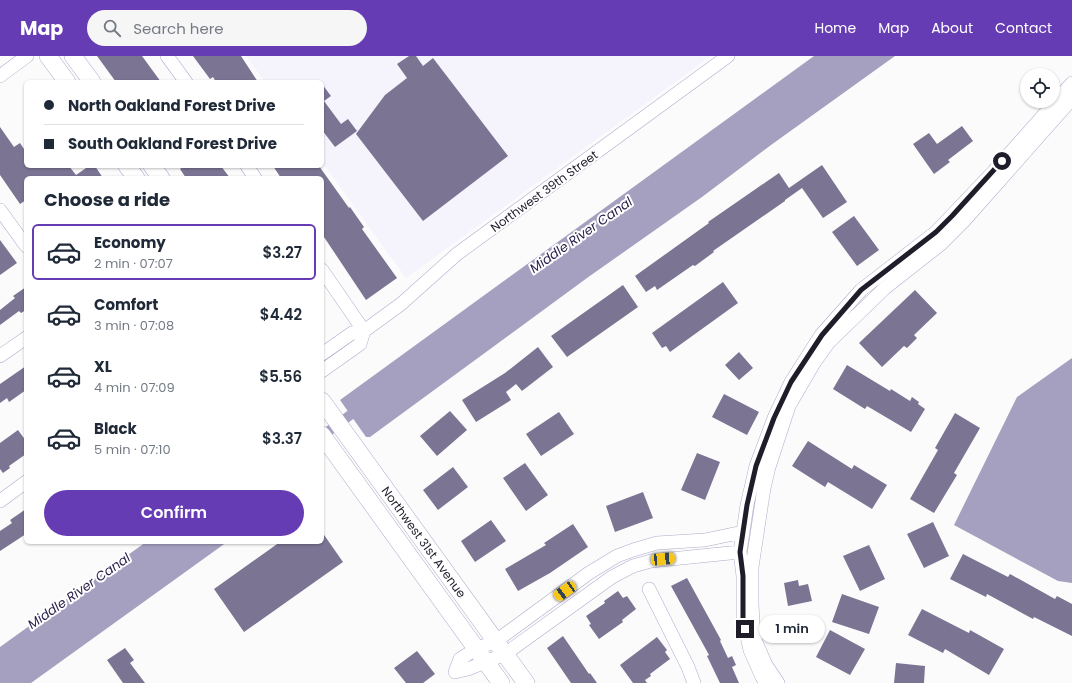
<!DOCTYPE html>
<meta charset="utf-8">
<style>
:root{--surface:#fff;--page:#f6f6f7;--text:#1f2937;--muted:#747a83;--line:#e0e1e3;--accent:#663cb4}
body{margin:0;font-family:Poppins,sans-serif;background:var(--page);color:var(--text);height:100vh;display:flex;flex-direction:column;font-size:15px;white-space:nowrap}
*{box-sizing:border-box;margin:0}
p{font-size:13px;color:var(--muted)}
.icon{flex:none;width:22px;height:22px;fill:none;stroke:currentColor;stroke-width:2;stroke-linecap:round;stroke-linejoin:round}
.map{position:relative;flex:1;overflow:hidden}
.sheet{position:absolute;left:24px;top:120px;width:300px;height:368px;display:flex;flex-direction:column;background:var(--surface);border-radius:6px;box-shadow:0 1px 3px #0004}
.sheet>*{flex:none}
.hud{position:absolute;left:24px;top:24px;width:300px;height:88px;border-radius:6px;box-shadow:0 1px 3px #0004;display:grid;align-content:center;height:88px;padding:0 20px;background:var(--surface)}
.fabs{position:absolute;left:1020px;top:12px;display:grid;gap:8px}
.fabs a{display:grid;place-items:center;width:40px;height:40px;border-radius:50%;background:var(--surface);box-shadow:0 1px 3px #0004;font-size:20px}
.end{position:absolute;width:18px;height:18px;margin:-9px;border:5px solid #201d2a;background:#fff;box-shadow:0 0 0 2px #fff}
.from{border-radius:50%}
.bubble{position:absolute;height:28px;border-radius:14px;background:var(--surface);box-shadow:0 1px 3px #0004;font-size:13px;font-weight:600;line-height:28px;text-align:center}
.car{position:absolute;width:12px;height:24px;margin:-12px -6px;border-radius:5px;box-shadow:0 0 3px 1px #0007;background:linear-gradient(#f5c518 24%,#345 0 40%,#f5c518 0 76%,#345 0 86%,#f5c518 0)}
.hud b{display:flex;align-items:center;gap:14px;height:38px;font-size:15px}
.hud b+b{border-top:1px solid var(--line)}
.hud i{width:10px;height:10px;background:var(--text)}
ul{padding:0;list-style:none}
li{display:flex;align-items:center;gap:12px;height:56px;margin:0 8px 6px;padding:0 12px;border:2px solid transparent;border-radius:6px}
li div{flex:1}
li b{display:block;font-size:15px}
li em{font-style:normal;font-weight:600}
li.on{border-color:var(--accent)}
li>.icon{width:36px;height:36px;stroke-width:1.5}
h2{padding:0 20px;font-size:18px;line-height:48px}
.button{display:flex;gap:8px;margin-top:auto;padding:8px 20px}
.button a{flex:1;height:46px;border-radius:24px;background:var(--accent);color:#fff;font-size:16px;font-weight:600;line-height:46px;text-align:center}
header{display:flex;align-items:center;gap:24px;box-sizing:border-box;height:56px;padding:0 20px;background:var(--accent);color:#fff}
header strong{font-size:19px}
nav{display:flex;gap:22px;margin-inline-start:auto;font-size:14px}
.search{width:280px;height:36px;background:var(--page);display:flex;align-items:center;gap:10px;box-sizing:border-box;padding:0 14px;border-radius:22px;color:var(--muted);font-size:15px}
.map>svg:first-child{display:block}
.built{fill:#f5f3fc}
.water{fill:#a6a0c0}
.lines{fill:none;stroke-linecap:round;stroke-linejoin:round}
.canal{stroke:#a6a0c0;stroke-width:10}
.building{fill:#7b7493}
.minor-casing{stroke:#b1aacc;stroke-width:14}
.major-casing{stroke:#b1aacc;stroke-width:18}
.minor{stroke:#fff;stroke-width:13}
.major{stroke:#fff;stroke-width:17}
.route{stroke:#201d2a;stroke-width:5}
.labels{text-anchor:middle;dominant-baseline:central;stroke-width:4;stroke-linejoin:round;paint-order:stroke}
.street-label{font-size:12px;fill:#201d2a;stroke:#fff}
.water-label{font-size:13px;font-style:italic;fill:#2e224d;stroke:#fff}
</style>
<header>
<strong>Map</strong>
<div class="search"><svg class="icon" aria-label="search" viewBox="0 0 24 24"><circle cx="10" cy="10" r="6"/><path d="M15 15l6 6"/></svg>Search here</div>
<nav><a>Home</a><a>Map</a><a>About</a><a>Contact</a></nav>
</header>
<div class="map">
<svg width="1072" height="627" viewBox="0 0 1072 627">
<rect width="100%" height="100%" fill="#fbfbfb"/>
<!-- built -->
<path class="built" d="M 246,0 L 711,0 L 406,222 L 322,106 L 322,26 L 265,26 Z"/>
<!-- water -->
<path class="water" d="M 814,0 L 895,0 L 771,89 L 702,141 L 587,222 L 370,381 L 366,381 L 340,344 Z
M 1072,302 L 1072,527 L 1058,525 L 954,469 L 1017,341 Z
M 146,486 L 227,486 L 31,627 L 0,627 L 0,591 Z"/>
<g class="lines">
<!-- canal -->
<path class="canal" d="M 322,380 L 361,351"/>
</g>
<!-- building -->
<path class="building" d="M 97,0 L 142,0 L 161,26 L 116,26 Z
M 193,0 L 241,0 L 258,26 L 216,26 L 213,21 L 210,23 Z
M 409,0 L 416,0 L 423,10 L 433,2 L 508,100 L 423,165 L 356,78 L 385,39 L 407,22 L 397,8 Z
M 322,28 L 331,40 L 324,45 L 341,68 L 348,63 L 357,75 L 335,91 L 322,74 Z
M 962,70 L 973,85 L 948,104 L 950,106 L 934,118 L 913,88 L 929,77 L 937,88 Z
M 0,71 L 14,91 L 20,87 L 26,96 L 26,110 L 69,110 L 76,119 L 89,110 L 95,110 L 103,122 L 26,122 L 26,144 L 20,148 L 0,119 Z
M 822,109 L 847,146 L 823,162 L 802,132 L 785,144 L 785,145 L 713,195 L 714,196 L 695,210 L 693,209 L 657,234 L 655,230 L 646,236 L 635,220 L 709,167 L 708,166 L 779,117 L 789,132 Z
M 184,110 L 221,110 L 230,122 L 186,122 L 180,113 Z
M 273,110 L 319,110 L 349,152 L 350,151 L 364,171 L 362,173 L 397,222 L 366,244 L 322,178 L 322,122 L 281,122 Z
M 854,160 L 879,194 L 857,210 L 832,176 Z
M 0,184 L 17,207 L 0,219 Z
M 723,226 L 738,247 L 670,296 L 666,290 L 662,292 L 652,277 Z
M 623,229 L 638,251 L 567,301 L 551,280 Z
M 26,231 L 26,254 L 21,257 L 19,255 L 0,269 L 0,254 L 15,242 L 13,240 Z
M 915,234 L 937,257 L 914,279 L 917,282 L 907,292 L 904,290 L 882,311 L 859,287 Z
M 538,291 L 553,311 L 522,335 L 516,328 L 506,336 L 511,344 L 476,366 L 462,344 L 505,317 Z
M 739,296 L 753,312 L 739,324 L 725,309 Z
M 847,309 L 890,335 L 891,333 L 910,345 L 912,341 L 919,346 L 918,348 L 925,353 L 911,376 L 867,350 L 865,353 L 833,333 Z
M 26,310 L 26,334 L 9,346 L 7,342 L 0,347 L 0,328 Z
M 724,338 L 759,356 L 747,379 L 712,361 Z
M 450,355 L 467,374 L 437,400 L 420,380 Z
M 559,356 L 574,378 L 541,400 L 526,378 Z
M 955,357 L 980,372 L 954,417 L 957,419 L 934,457 L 910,443 L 938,394 L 935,392 Z
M 18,374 L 26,385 L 26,398 L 9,410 L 10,412 L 3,417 L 0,413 L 0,387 Z
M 808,385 L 852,413 L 854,409 L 887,429 L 872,453 L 828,426 L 825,431 L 792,410 Z
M 697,397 L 720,406 L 705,444 L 681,434 Z
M 525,407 L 548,439 L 526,455 L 503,422 Z
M 453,411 L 468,431 L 438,454 L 423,434 Z
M 643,436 L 653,462 L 615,476 L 606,450 Z
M 26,453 L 26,478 L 0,495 L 0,475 L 12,467 L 10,464 Z
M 491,464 L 506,485 L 475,506 L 461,485 Z
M 933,466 L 949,500 L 924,512 L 907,478 Z
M 573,468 L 588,491 L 550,517 L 518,535 L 505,513 L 546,489 L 544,487 Z
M 322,476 L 343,506 L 244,576 L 214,533 L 280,486 L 322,486 Z
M 869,489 L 885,523 L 860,535 L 843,500 Z
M 963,498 L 1008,521 L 1010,518 L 1055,543 L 1057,540 L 1072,548 L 1072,580 L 1034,561 L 1033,563 L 987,538 L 986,541 L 950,523 Z
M 687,522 L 721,584 L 720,585 L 728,602 L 732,600 L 736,609 L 732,611 L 739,627 L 720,627 L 707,600 L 709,599 L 671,530 Z
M 798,524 L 799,530 L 808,528 L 812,545 L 788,550 L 784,527 Z
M 618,535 L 623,542 L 627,540 L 636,553 L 622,564 L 623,566 L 599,583 L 589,569 L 591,568 L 586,560 L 605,547 L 604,545 Z
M 842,538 L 879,551 L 869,578 L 832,566 Z
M 922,553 L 969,577 L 970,574 L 1004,593 L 989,619 L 945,593 L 943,597 L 908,579 Z
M 830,574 L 865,593 L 850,619 L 816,601 Z
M 563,580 L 589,618 L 590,617 L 597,627 L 571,627 L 547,592 Z
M 657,581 L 667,594 L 665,596 L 670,603 L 650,618 L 651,620 L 645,624 L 647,627 L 633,627 L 620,609 Z
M 125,592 L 134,604 L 130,607 L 145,627 L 123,627 L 107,604 Z
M 417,595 L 435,618 L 423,627 L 406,627 L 394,612 Z
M 896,607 L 925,610 L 924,627 L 894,627 Z"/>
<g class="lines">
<!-- minor casing -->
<g class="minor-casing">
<path id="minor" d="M 167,0 L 186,26
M 0,20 L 27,0
M 247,110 L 255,122
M 0,154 L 26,190
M 322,214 L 364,275
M 322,298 L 352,277 L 364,275 L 401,248 L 457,198 L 728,0
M 0,300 L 26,282
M 322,315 L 360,288 L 364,275
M 0,445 L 26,426
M 740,496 L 651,505 L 633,510 L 612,521 L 505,598 L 468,613 L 455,616 L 460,603 L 476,593 L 496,585 L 589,517 L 617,500 L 633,494 L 657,487 L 705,484 L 743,476
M 649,533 L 688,611 L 694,627
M 766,627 L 762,621 L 750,594 L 743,562 L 743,520 L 740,496 L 747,449 L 756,410 L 774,362 L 791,326 L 821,279 L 861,234 L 936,176 L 994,115 L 1072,27
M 778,627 L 766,609 L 756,586 L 753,567 L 752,548 L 752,511 L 764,432 L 769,411 L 789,350 L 814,307 L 829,286 L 885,232 L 941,188 L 963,166 L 1072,43"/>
</g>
<!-- major casing -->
<g class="major-casing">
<path id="major" d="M 48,0 L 67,26
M 73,0 L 92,26
M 127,110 L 136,122
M 152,110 L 161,122
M 322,345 L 526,627
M 322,379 L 501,627"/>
</g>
<!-- minor -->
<use href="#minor" class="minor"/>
<!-- major -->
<use href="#major" class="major"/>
</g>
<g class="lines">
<!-- route -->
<path class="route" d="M 745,573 L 743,562 L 743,520 L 740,496 L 747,449 L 756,410 L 774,362 L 791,326 L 822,279 L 861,234 L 936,176 L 952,160 L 1002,105"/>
</g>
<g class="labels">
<!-- street labels -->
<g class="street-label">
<text transform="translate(544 135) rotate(-36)">Northwest 39th Street</text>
<text transform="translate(424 486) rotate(54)">Northwest 31st Avenue</text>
</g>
<!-- water labels -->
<g class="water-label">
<text transform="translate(581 179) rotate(-35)">Middle River Canal</text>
<text transform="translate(79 535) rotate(-35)">Middle River Canal</text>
</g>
</g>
</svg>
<div class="fabs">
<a><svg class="icon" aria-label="locate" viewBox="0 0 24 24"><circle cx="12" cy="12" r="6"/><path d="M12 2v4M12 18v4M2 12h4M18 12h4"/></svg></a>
</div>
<i class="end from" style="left:1002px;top:105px"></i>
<i class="end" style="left:745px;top:573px"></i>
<div class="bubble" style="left:759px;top:559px;width:66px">1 min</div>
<i class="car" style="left:663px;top:503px;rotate:85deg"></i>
<i class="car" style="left:565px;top:535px;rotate:235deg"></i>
<div class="hud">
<b><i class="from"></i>North Oakland Forest Drive</b>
<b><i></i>South Oakland Forest Drive</b>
</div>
<section class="sheet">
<h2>Choose a ride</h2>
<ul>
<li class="on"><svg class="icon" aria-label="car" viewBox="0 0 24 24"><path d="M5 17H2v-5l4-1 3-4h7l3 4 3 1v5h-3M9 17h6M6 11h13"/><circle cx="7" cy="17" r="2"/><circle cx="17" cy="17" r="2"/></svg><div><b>Economy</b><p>2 min · 07:07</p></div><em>$3.27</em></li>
<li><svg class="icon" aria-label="car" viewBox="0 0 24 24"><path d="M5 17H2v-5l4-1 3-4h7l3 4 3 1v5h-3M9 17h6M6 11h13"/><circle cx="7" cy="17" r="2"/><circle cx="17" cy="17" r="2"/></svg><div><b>Comfort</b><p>3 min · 07:08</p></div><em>$4.42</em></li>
<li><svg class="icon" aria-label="car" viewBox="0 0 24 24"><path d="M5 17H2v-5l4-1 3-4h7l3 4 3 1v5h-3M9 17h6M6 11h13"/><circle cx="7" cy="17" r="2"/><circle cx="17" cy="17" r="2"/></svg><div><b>XL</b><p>4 min · 07:09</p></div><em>$5.56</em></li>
<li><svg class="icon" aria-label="car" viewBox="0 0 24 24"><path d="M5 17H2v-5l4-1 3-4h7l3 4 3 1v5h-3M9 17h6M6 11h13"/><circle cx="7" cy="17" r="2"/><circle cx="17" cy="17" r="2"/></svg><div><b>Black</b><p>5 min · 07:10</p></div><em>$3.37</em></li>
</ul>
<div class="button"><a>Confirm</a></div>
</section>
</div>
